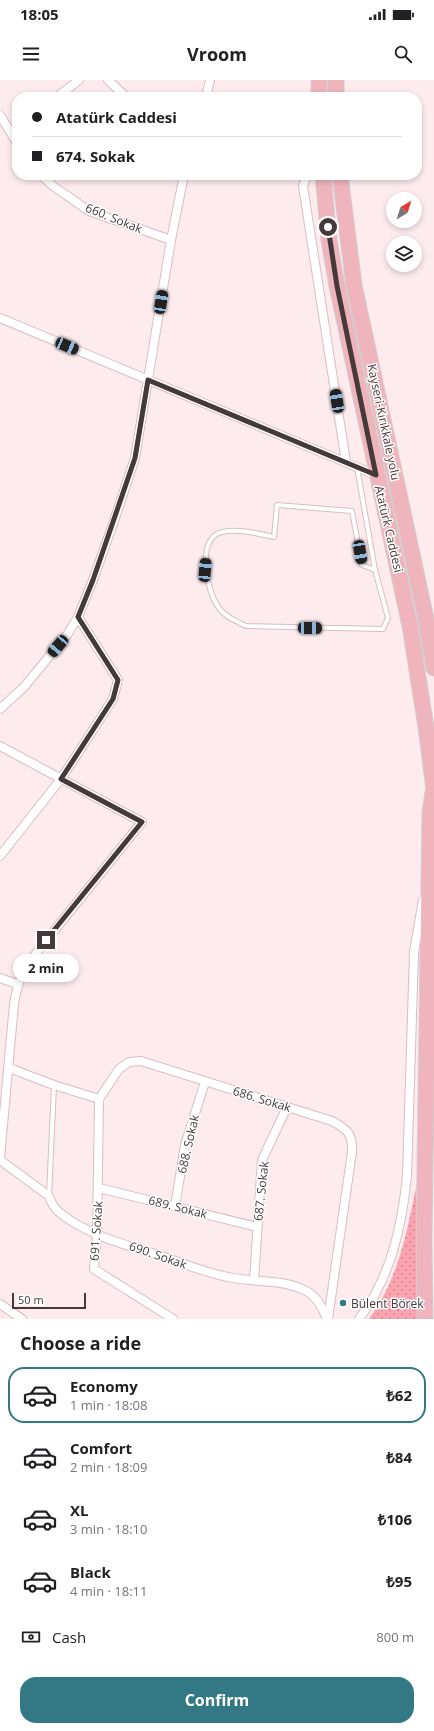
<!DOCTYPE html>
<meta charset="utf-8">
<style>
:root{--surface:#fff;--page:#f6f6f6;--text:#202124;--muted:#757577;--line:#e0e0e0;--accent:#327885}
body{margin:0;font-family:"Open Sans",sans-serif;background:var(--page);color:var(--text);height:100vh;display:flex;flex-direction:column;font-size:15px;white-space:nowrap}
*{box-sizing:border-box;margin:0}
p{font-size:13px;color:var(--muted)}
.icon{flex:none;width:22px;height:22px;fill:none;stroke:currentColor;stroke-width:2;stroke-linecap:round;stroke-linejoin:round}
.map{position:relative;height:1239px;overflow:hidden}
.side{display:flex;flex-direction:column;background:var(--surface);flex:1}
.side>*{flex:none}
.top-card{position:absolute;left:12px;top:12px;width:410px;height:88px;border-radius:16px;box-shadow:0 2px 6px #0003;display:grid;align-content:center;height:88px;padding:0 20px;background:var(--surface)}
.needle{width:26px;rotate:38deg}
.fabs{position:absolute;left:386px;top:112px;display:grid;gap:8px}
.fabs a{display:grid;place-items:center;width:36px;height:36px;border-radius:50%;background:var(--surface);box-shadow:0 2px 6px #0003;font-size:20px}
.scale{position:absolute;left:12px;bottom:10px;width:74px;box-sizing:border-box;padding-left:4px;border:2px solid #45393a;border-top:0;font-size:11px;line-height:14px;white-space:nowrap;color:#45393a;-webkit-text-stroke:3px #fff;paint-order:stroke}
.end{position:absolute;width:18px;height:18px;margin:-9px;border:5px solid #45393a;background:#fff;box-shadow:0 0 0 2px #fff}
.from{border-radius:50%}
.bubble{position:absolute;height:28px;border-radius:14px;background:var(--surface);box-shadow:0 2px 6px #0003;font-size:13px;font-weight:700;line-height:28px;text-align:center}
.car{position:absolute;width:12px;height:24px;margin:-12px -6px;border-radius:5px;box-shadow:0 0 3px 1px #0007;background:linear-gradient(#222 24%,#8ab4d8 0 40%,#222 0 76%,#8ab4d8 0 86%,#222 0)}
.top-card b{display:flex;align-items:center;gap:14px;height:38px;font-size:15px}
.top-card b+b{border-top:1px solid var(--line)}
.top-card i{width:10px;height:10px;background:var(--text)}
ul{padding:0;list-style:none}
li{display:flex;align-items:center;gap:12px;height:56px;margin:0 8px 6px;padding:0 12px;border:2px solid transparent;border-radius:16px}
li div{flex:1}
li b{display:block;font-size:15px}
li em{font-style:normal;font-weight:700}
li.on{border-color:var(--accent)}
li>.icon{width:36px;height:36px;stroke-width:1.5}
h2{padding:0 20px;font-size:18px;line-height:48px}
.pay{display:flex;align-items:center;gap:10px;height:44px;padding:0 20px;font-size:15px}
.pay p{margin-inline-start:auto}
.cta{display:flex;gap:8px;margin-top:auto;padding:8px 20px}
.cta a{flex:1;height:46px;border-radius:16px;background:var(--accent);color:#fff;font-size:16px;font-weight:700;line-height:46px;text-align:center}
.status{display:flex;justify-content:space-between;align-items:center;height:28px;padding:0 20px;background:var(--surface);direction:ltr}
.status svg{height:11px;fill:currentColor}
header{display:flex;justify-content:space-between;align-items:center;height:52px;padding:0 20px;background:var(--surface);font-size:18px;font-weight:700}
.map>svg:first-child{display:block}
.grass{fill:url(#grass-dots)}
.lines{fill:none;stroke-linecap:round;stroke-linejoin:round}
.lane-casing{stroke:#dabdc0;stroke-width:6}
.street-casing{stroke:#dabdc0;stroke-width:10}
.highway-casing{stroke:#d2cfd0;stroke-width:17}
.lane{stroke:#fff;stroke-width:4}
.street{stroke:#fff;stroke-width:8}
.highway{stroke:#f0b4bc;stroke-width:15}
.route{stroke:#45393a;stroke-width:5}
.poi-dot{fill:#327885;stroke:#fff;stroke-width:1.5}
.labels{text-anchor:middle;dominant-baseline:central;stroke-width:3;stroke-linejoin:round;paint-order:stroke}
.street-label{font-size:12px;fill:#45393a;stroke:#fff}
.poi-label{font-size:12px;fill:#45393a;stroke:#fff;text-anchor:start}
</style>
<div class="status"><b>18:05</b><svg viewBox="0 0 49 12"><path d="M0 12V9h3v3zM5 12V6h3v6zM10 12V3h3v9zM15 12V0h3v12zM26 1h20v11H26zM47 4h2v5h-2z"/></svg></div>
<header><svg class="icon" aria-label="menu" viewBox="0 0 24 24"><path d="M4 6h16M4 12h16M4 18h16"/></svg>Vroom<svg class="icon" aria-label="search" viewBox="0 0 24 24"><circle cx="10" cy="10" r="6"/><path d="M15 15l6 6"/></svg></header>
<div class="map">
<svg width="434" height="1239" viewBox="0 0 434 1239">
<defs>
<pattern id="grass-dots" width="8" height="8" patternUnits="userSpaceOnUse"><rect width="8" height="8" fill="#fda3b0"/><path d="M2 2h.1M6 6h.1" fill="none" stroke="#cf8690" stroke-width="1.8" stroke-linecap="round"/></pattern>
</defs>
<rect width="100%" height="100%" fill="#fdebed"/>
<!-- grass -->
<path class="grass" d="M 416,1108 L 419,1217 L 417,1239 L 369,1239 C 398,1199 406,1156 416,1108 Z"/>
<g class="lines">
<!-- lane casing -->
<g class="lane-casing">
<path id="lane" d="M 357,387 L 375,490 L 388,538 L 383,549 L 246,546 C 236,541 223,536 217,525 C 207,510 197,462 219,453 C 232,447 260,454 274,457 L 277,425 L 352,431 L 362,485 L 375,490
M 49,1115 L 54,1006"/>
</g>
<!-- street casing -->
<g class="street-casing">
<path id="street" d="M 108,0 L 126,17
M 57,17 L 79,0
M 206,17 L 210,0
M 0,35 L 17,63
M 41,95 L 53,106 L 89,131 L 171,160
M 307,95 L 303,106 L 346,382
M 0,238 L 376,395
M 0,629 L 24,607 L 67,555 L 78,537 L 93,500 L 114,441 L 135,378 L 171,160 L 184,95
M 0,666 L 142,742 L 37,872 C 23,891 18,900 14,924 L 0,1078
M 0,776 L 61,699 L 113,619 L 118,600 L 78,537
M 0,898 L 17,904
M 9,988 L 54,1005 L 99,1019 L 119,989 L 129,982 L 141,981 L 332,1041 C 347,1049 353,1054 352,1072 L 328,1239
M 99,1019 L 97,1155 L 94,1189 L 173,1239
M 0,1080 L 49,1116 C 51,1123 54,1128 60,1133 C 90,1157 129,1165 164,1177 C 185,1184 206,1193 228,1197 C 254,1203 284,1198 308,1212 C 318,1218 323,1229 327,1239
M 99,1108 L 257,1147
M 175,1127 L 185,1065 L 205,1002
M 254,1200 L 262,1080 L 287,1027
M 0,1224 L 22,1239
M 359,1239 C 391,1197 402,1146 407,1096 L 414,872 L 423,820"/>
</g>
<!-- highway casing -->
<g class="highway-casing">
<path id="highway" d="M 319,0 L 319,17
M 336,0 L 336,17
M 323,95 L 329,160 L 337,206 L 410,546 L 426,647 L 434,709
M 340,95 L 354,205 L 426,539 L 434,588
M 425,1239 L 424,1160 L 430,732 L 434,706"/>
</g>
<!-- lane -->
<use href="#lane" class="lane"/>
<!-- street -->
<use href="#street" class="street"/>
<!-- highway -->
<use href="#highway" class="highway"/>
</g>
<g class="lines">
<!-- route -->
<path class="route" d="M 46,860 L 142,742 L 61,699 L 113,619 L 118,600 L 78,537 L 93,500 L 135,378 L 148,300 L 376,395 L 337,206 L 328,147"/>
</g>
<!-- markers -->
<circle class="poi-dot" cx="343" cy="1223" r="4"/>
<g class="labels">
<!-- street labels -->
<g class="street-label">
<text transform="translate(114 138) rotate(22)">660. Sokak</text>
<text transform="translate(384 342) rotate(78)">Kayseri-Kırıkkale yolu</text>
<text transform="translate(389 449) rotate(77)">Atatürk Caddesi</text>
<text transform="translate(262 1019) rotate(17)">686. Sokak</text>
<text transform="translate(188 1064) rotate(-77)">688. Sokak</text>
<text transform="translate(261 1111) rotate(-84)">687. Sokak</text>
<text transform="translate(178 1127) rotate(14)">689. Sokak</text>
<text transform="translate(96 1151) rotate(-86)">691. Sokak</text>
<text transform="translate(158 1175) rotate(19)">690. Sokak</text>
</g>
<!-- poi labels -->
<g class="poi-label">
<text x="351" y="1223">Bülent Börek</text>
</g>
</g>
</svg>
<div class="fabs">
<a><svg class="needle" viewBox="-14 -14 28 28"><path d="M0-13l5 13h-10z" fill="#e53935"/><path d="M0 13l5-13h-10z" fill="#757577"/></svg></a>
<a><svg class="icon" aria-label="layers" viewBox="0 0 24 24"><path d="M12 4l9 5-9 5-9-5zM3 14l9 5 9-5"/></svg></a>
</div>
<div class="scale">50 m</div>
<i class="end from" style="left:328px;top:147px"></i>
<i class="end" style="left:46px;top:860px"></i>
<div class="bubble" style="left:13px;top:874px;width:66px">2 min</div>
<i class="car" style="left:161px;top:222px;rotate:9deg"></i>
<i class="car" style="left:67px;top:266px;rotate:113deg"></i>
<i class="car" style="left:337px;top:321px;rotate:351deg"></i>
<i class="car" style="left:360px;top:472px;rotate:170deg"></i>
<i class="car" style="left:205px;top:490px;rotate:5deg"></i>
<i class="car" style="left:310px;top:548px;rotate:91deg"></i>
<i class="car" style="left:58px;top:566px;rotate:220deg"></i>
<div class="top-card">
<b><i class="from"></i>Atatürk Caddesi</b>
<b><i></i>674. Sokak</b>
</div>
</div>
<section class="side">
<h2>Choose a ride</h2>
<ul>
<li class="on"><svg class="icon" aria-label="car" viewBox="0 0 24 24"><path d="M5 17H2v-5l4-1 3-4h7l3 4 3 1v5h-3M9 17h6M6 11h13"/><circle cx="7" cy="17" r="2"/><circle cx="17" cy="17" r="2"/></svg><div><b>Economy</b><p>1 min · 18:08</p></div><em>₺62</em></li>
<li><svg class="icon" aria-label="car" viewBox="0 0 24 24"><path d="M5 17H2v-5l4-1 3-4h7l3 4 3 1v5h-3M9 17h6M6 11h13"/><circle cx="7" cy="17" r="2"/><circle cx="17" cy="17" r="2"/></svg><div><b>Comfort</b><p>2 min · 18:09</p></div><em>₺84</em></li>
<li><svg class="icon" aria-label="car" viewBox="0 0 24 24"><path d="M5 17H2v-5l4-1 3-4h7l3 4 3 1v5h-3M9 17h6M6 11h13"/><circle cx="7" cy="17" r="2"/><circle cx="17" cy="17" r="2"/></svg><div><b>XL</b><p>3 min · 18:10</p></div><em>₺106</em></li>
<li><svg class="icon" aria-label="car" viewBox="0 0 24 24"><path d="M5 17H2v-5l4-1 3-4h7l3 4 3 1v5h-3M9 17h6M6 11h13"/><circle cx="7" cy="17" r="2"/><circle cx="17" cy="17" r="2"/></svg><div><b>Black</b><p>4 min · 18:11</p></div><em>₺95</em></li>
</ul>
<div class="pay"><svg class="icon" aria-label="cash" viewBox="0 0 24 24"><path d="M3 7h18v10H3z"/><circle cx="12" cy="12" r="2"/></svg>Cash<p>800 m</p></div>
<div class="cta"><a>Confirm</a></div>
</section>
